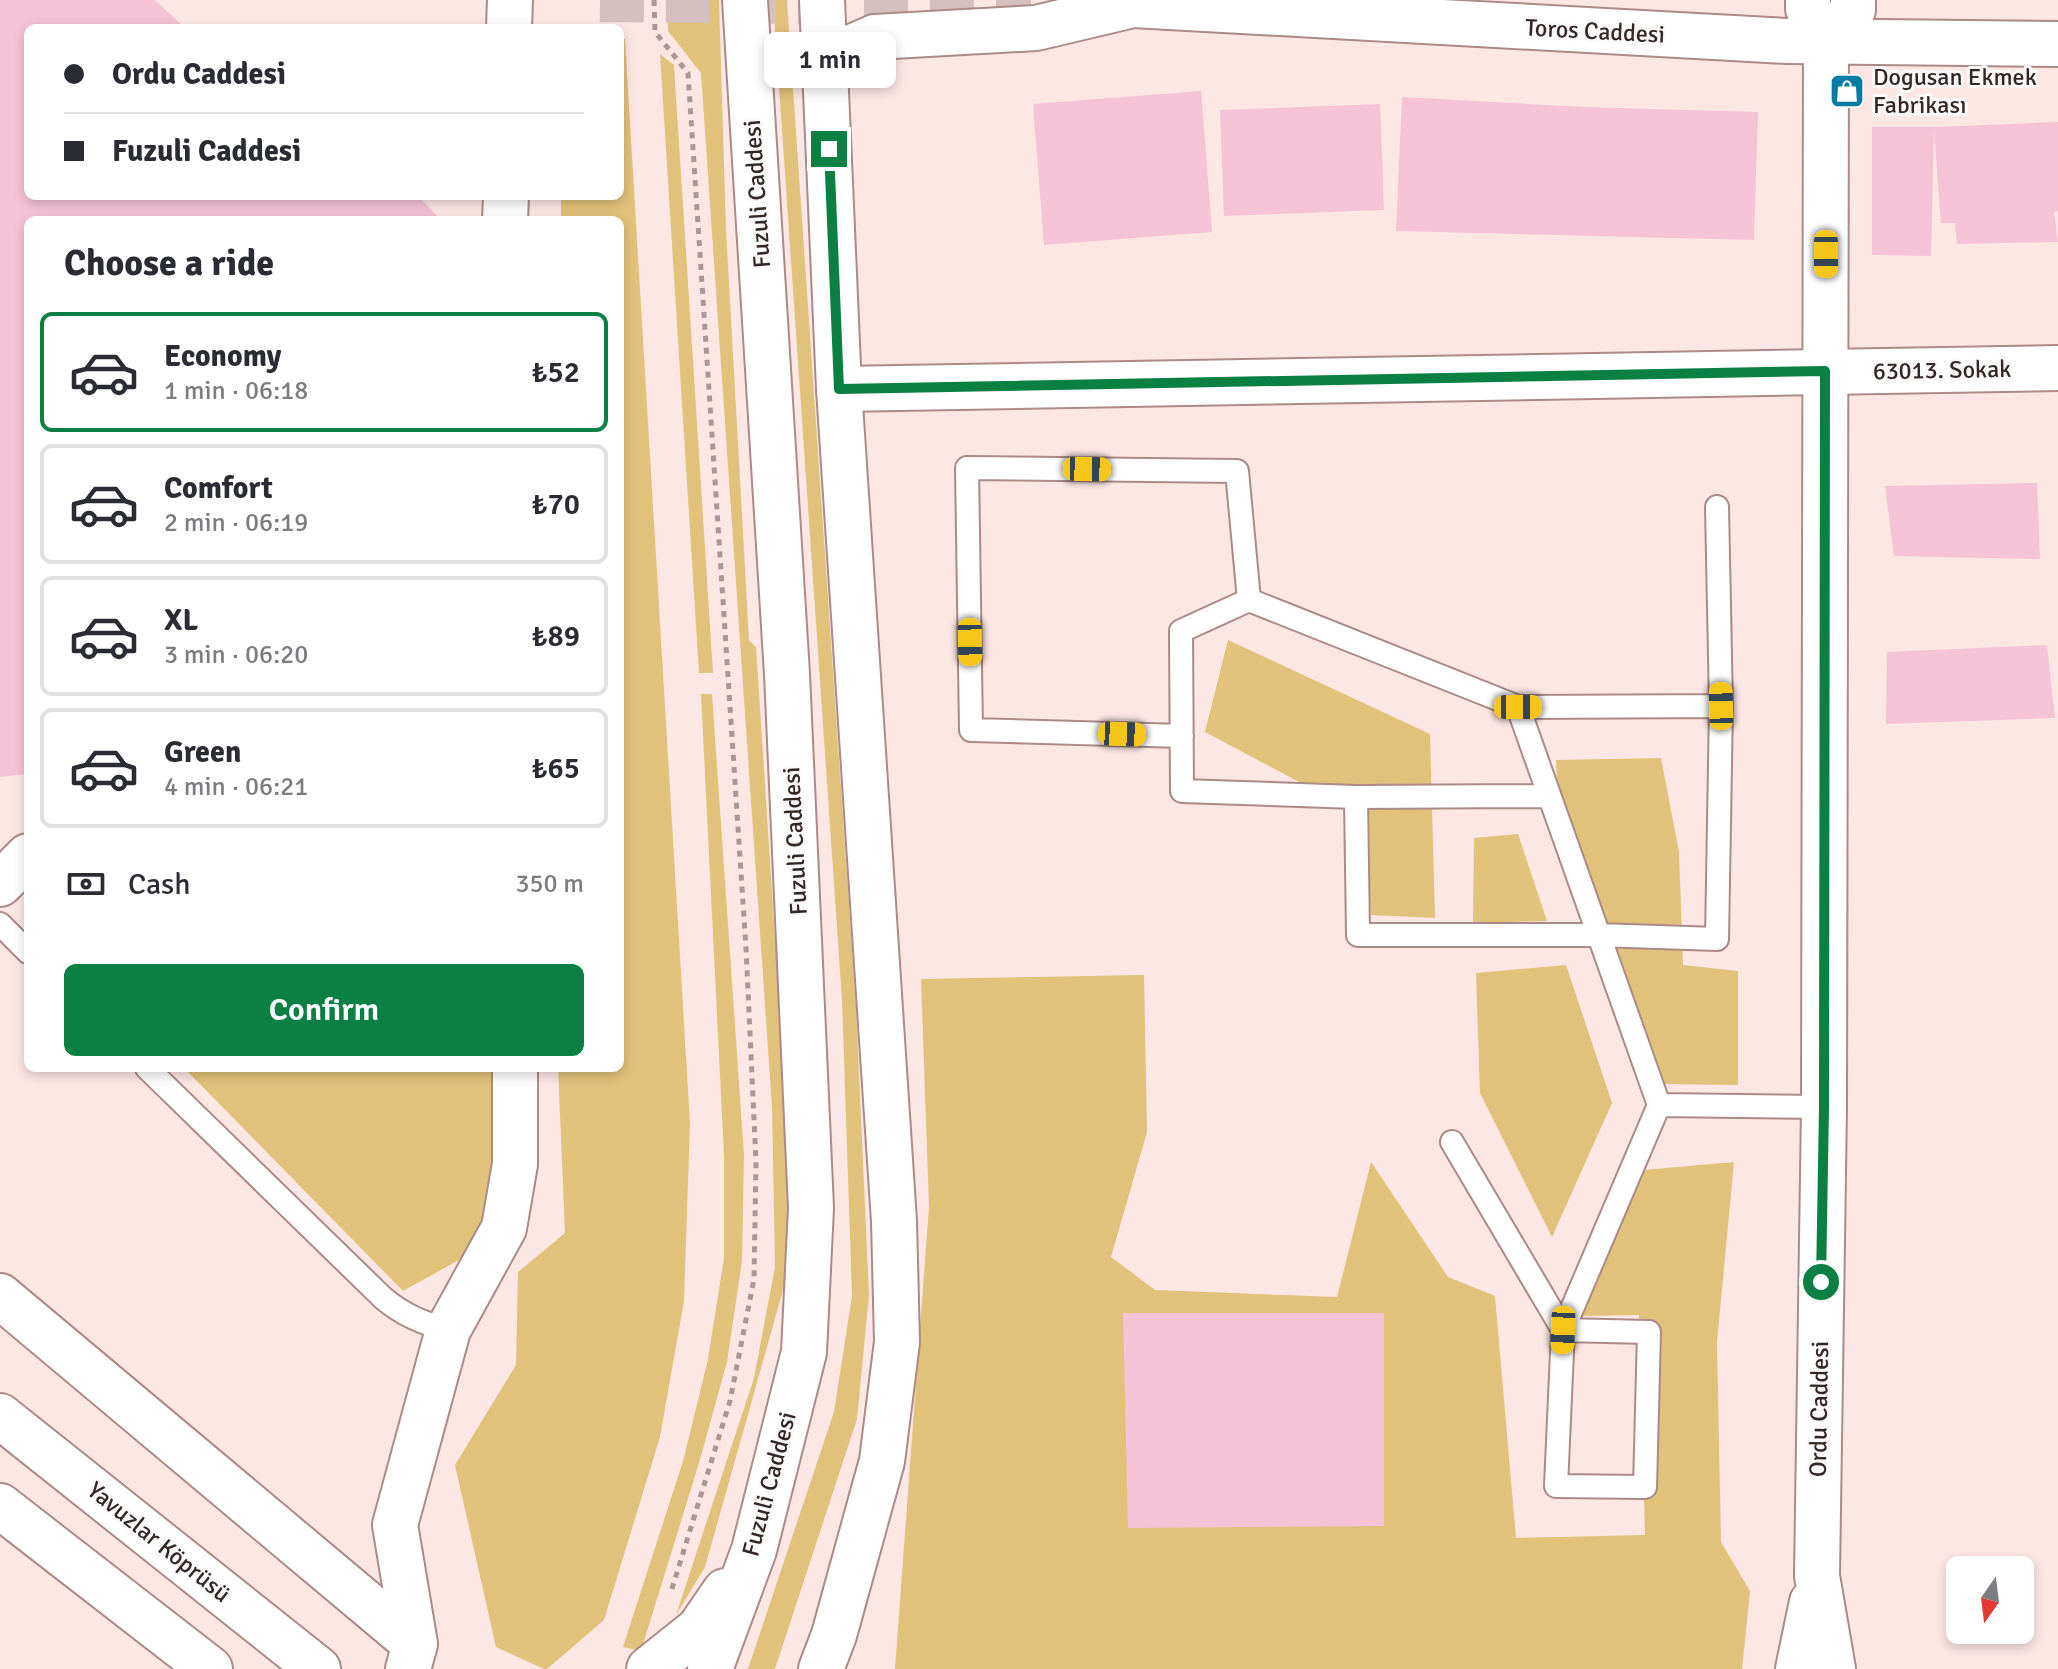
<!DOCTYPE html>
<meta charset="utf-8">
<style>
:root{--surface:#fff;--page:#f2f2f3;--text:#2b2b33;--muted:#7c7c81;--line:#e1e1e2;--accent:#0b8043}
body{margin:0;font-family:Signika,sans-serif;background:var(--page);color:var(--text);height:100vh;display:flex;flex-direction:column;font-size:30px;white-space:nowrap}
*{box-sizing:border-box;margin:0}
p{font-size:26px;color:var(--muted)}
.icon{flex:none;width:44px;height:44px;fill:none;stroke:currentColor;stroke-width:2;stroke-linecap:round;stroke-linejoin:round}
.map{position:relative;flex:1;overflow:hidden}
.details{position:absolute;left:24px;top:216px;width:600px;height:856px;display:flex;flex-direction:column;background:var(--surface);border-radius:12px;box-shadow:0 4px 12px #0003}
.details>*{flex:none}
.hud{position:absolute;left:24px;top:24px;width:600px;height:176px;border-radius:12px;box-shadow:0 4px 12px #0003;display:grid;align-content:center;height:176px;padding:0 40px;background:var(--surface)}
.needle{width:52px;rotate:194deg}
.controls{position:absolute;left:1946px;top:1556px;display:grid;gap:16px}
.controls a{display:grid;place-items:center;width:88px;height:88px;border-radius:12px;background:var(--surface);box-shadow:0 4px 12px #0003;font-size:40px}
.end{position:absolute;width:36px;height:36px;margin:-18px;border:10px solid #0b8043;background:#fff;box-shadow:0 0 0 4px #fff}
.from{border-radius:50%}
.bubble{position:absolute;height:56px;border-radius:12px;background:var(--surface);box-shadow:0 4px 12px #0003;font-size:26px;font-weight:600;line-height:56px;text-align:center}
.car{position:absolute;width:24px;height:48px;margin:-24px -12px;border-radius:10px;box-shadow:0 0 6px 2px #0007;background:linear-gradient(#f5c518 24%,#345 0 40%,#f5c518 0 76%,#345 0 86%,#f5c518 0)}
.hud b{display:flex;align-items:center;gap:28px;height:76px;font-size:30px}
.hud b+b{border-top:2px solid var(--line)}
.hud i{width:20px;height:20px;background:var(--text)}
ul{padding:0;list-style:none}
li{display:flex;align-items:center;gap:24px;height:120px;margin:0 16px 12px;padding:0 24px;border:4px solid var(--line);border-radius:12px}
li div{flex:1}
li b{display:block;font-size:30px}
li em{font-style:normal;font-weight:600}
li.selected{border-color:var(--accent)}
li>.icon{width:72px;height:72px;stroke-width:1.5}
h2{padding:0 40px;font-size:36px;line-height:96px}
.pay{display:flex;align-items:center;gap:20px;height:88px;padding:0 40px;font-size:30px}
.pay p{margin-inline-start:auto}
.action{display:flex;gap:16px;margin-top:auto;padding:16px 40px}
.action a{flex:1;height:92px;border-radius:12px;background:var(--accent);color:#fff;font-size:32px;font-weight:600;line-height:92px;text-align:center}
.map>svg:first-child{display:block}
.green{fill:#e1c27a}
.building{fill:#f5c3d6}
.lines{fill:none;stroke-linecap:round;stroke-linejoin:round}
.secondary-tunnel{stroke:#d5c0bf;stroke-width:44;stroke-dasharray:44 22;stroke-linecap:butt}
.lane-casing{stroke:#ab8a87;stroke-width:26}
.street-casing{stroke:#ab8a87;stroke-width:48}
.secondary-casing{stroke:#ab8a87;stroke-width:48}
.path{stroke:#a99795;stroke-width:5;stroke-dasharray:6 6;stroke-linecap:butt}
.lane{stroke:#fff;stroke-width:22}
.street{stroke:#fff;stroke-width:44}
.secondary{stroke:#fff;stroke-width:44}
.route{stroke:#0b8043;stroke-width:10}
.labels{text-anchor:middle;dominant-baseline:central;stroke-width:6;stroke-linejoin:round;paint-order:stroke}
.street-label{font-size:24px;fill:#342625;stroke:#fafafa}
.poi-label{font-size:24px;fill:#342625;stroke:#fafafa;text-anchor:start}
</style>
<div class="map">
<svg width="2058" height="1669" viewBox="0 0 2058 1669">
<rect width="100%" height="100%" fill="#fde7e5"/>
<!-- green -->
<path class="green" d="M 667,0 L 719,0 L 726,229 L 749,640 L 756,647 L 786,1107 L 789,1269 L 705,1567 L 676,1615 L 754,1378 L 775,1267 L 772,1107 L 701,73 L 668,31 Z
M 773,0 L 787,0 L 856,1007 L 869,1295 L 857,1419 L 775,1669 L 748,1669 L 834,1412 L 852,1296 L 842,1000 Z
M 620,39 L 625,39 L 690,1123 L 684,1301 L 660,1437 L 604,1620 L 547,1669 L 544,1669 L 496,1647 L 455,1465 L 516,1365 L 518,1272 L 565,1233 L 558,1068 L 620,1068 L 620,220 L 561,220 L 561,196 L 620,196 Z
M 660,54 L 674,65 L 713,673 L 699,673 Z
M 1228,640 L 1430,734 L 1435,918 L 1371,915 L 1365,817 L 1205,732 Z
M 701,694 L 712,694 L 744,1155 L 742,1261 L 727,1362 L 699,1463 L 641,1651 L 623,1647 L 684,1458 L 708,1359 L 724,1258 L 724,1156 Z
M 1661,758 L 1679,852 L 1683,965 L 1738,971 L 1738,1085 L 1660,1084 L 1558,810 L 1556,760 Z
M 1518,834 L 1547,921 L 1473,923 L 1474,838 Z
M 1566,965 L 1612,1103 L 1552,1237 L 1480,1093 L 1476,973 Z
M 1144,975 L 1147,1132 L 1111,1257 L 1155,1290 L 1337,1297 L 1371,1162 L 1448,1277 L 1495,1296 L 1516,1538 L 1645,1535 L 1639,1315 L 1581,1316 L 1643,1170 L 1734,1162 L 1717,1342 L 1721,1542 L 1750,1591 L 1742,1669 L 895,1669 L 929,1206 L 921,979 Z
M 184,1068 L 495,1068 L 495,1240 L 403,1291 Z"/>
<!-- building -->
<path class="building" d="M 0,0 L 155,0 L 185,28 L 28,28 L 28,196 L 418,196 L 441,220 L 28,220 L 28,774 L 0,777 Z
M 1201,91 L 1212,232 L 1044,245 L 1033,104 Z
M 1402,97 L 1585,107 L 1758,112 L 1754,240 L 1396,231 Z
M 1380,104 L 1384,210 L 1224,216 L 1220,110 Z
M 2058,122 L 2058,211 L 2054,212 L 2058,242 L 1957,244 L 1955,223 L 1941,223 L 1934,131 L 1931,256 L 1872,255 L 1872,127 L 1935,127 Z
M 2037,483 L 2040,559 L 1894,556 L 1885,486 Z
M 2047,645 L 2055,718 L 1886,724 L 1887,652 Z
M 1123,1313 L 1384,1313 L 1384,1526 L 1128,1528 Z"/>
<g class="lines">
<!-- secondary-tunnel -->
<path class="secondary-tunnel" d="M 600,0 L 1031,4"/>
<!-- lane casing -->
<g class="lane-casing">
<path id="lane" d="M 1249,600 L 1518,707
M 1182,736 L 971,730 L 967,468 L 1237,471 L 1249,600 L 1181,631 L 1182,791 L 1356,797 L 1549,796
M 1356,797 L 1358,935 L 1598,935 L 1717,939 L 1721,706 L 1717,507
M 0,924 L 28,952
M 147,1068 L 383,1298 C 403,1315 423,1323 448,1330
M 1659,1105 L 1824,1107
M 1452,1142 L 1563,1330 L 1556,1486 L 1645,1487 L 1649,1332 L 1563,1330 L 1659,1105 L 1518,707 L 1721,706"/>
</g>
<!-- street casing -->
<g class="street-casing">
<path id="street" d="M 509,28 L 510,0
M 505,220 L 506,196
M 839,389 L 2058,368
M 0,884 L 28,856
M 0,1296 L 415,1644
M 408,1669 L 415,1644 L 395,1525 L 448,1330 L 504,1228 L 515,1164 L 515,1068"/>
</g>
<!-- secondary casing -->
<g class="secondary-casing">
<path id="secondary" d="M 1115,0 L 1133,5 L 1787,41 L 2058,44
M 1808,0 L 1808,9 L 1826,43 L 1824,1107 L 1817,1576 L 1833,1669
M 1826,43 L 1853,10 L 1853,0
M 825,59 L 875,37 L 1036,28 L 1133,5
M 0,1416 L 318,1669
M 0,1506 L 210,1669
M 649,1669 L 699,1629 L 725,1591
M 710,1669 L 754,1550 L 804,1352 L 811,1208 L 787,674 L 745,0
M 821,1669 L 834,1635 L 882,1461 L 897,1342 L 894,1221 L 839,389 L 822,0
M 1798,1669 L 1812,1602"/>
</g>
<!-- path -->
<path class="path" d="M 654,0 L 655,32 L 688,73 L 746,948 L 756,1162 L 754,1279 L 730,1401 L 671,1592"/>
<!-- lane -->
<use href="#lane" class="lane"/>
<!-- street -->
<use href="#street" class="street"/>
<!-- secondary -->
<use href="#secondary" class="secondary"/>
</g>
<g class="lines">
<!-- route -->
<path class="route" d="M 829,149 L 839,389 L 1825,371 L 1824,1107 L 1821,1282"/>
</g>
<!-- icons -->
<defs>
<g id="shop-square" transform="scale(1.8)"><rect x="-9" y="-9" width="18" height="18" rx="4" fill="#047ba3" stroke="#fafafa"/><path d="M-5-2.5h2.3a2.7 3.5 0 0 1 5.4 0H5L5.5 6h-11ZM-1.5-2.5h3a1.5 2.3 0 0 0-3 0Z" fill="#fff"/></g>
</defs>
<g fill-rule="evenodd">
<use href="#shop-square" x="1847" y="91"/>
</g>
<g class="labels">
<!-- street labels -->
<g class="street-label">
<text transform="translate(1595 31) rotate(3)">Toros Caddesi</text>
<text transform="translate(757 194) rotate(-94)">Fuzuli Caddesi</text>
<text transform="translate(1942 370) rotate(-1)">63013. Sokak</text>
<text transform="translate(795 841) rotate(-93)">Fuzuli Caddesi</text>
<text transform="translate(1819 1409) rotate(-89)">Ordu Caddesi</text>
<text transform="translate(769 1484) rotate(-75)">Fuzuli Caddesi</text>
<text transform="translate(159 1542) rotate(39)">Yavuzlar Köprüsü</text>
</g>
<!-- poi labels -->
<g class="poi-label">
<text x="1873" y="77">Dogusan Ekmek<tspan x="1873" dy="28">Fabrikası</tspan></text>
</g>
</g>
</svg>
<div class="controls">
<a><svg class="needle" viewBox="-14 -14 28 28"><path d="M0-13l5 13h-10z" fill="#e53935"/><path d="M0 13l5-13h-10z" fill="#7c7c81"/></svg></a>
</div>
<i class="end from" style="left:1821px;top:1282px"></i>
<i class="end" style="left:829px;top:149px"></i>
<div class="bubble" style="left:764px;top:32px;width:132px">1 min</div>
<i class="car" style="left:1826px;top:254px;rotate:180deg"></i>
<i class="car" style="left:1087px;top:469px;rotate:91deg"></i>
<i class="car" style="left:970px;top:642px;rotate:179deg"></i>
<i class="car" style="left:1721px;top:706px;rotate:359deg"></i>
<i class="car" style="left:1518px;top:707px;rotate:90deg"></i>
<i class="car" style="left:1122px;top:734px;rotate:92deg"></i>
<i class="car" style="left:1563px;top:1330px;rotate:182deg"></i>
<div class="hud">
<b><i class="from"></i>Ordu Caddesi</b>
<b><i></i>Fuzuli Caddesi</b>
</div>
<section class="details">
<h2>Choose a ride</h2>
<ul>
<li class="selected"><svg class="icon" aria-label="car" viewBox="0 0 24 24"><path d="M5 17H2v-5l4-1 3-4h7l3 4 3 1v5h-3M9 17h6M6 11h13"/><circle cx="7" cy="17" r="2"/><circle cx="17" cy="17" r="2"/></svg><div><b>Economy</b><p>1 min · 06:18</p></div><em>₺52</em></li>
<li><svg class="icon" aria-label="car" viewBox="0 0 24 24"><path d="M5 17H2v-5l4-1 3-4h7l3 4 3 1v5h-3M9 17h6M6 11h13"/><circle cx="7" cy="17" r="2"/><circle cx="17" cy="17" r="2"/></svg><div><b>Comfort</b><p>2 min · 06:19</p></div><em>₺70</em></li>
<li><svg class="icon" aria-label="car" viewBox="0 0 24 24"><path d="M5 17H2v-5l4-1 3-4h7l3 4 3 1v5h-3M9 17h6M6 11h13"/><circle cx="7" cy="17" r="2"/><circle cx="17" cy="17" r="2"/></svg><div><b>XL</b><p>3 min · 06:20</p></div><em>₺89</em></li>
<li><svg class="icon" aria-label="car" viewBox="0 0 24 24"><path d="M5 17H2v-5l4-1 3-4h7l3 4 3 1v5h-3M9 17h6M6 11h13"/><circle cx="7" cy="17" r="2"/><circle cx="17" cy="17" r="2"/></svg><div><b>Green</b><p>4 min · 06:21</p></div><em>₺65</em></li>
</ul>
<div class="pay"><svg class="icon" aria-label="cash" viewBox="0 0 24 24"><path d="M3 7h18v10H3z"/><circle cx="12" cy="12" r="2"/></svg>Cash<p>350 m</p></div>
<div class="action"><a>Confirm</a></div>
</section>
</div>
